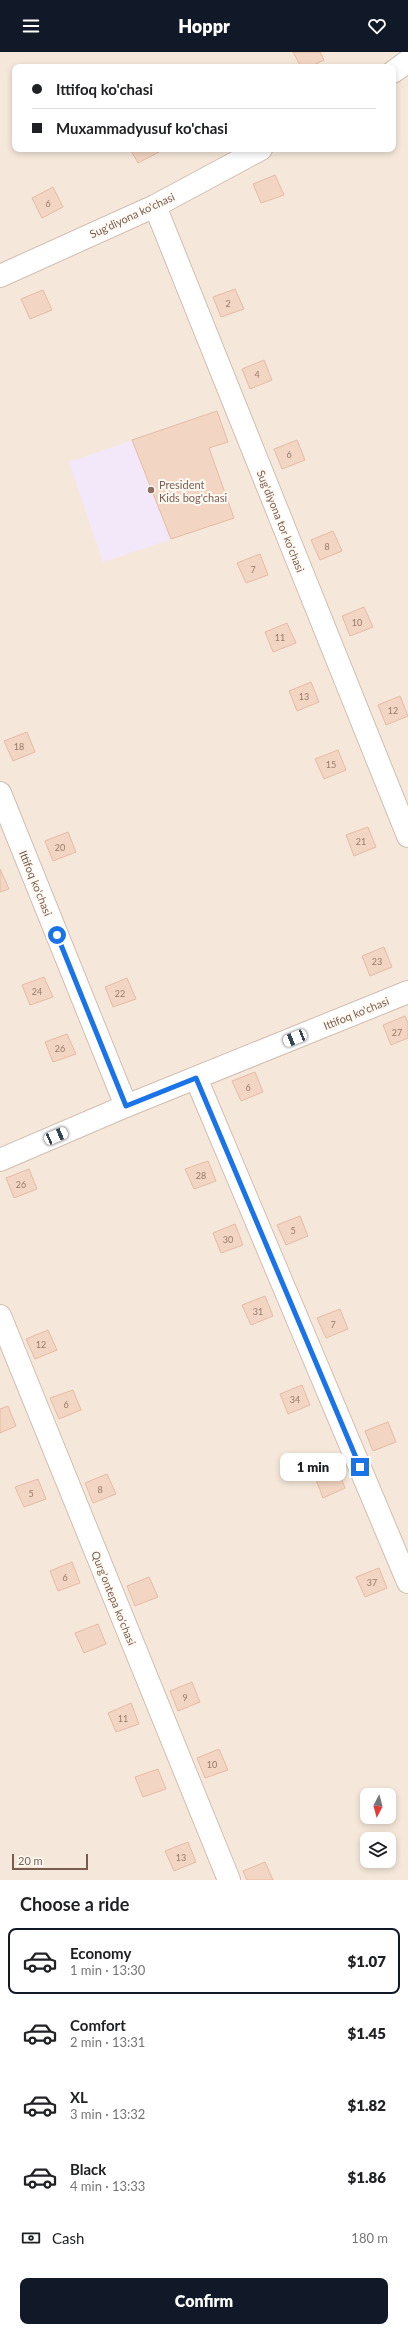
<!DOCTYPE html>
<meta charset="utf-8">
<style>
:root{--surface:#fff;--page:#f2f2f2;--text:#202124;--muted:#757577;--line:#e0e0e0;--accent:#111827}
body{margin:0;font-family:Lato,sans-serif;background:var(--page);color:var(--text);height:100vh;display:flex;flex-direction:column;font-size:15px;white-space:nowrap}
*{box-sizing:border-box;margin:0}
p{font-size:13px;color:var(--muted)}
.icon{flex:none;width:22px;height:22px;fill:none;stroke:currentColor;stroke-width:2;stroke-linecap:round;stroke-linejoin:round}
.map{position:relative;height:1828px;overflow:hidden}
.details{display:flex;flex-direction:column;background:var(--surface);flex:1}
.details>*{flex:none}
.top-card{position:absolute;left:12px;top:12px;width:384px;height:88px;border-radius:8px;box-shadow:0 2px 6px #0003;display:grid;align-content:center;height:88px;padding:0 20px;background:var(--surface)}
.needle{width:26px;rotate:186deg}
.buttons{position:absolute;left:360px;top:1736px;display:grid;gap:8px}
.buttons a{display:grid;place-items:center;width:36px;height:36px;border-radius:8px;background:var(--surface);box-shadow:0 2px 6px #0003;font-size:20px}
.scale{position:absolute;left:12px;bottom:10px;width:76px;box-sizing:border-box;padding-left:4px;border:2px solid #7a5c4d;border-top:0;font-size:11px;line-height:14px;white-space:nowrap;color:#7a5c4d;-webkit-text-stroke:3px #fffaf3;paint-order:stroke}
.end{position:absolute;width:18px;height:18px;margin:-9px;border:5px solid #1a73e8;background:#fff;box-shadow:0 0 0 2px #fff}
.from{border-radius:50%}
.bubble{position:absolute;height:28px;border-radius:8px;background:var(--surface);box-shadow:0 2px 6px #0003;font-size:13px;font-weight:800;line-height:28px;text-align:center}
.car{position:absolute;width:12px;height:24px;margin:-12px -6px;border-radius:5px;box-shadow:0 0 3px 1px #0007;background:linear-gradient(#fff 24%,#345 0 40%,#fff 0 76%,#345 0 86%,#fff 0)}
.top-card b{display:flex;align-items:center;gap:14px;height:38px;font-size:15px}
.top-card b+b{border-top:1px solid var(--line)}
.top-card i{width:10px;height:10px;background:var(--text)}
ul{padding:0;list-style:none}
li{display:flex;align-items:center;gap:12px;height:66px;margin:0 8px 6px;padding:0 12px;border:2px solid transparent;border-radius:8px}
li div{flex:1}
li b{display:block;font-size:15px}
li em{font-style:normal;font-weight:800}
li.selected{border-color:var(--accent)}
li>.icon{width:36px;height:36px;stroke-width:1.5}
h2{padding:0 20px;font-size:18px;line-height:48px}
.pay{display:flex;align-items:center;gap:10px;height:44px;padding:0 20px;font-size:15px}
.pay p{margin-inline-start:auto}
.action{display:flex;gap:8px;margin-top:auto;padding:8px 20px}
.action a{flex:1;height:46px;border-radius:8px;background:var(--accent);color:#fff;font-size:16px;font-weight:800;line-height:46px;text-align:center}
header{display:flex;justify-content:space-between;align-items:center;height:52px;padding:0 20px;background:var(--accent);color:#fff;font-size:18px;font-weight:800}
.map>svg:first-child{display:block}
.residential{fill:#f5e8da;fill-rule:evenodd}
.education{fill:#f3e8fa}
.building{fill:#f3d5c3;stroke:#e6bba3}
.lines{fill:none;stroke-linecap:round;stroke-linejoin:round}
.street-casing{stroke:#d1beb0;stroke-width:24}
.street{stroke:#fff;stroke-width:22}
.route{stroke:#1a73e8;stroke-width:5}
.education-dot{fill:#8d6e63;stroke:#fffaf3;stroke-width:1.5}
.labels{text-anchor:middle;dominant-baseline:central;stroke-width:4;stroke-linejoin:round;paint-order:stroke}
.number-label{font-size:9px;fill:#987a6a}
.street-label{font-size:11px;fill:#7a5c4d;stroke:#fffaf3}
.education-label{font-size:11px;fill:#785e54;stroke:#fffaf3;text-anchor:start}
</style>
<header><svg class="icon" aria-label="menu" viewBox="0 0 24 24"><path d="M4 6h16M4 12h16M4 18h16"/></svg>Hoppr<svg class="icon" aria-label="heart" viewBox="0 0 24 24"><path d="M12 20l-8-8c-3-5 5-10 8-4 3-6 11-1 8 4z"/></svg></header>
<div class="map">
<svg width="408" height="1828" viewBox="0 0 408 1828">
<rect width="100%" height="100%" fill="#fdf6ec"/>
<!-- residential -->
<path class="residential" d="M 0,0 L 408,0 L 408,1828 L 0,1828 ZM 15,15 L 393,15 L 393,97 L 15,97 ZM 367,1743 L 389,1743 L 389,1765 L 367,1765 ZM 367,1787 L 389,1787 L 389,1809 L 367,1809 Z"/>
<!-- education -->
<path class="education" d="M 217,359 L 228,390 L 209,396 L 234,466 L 103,510 L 69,410 Z"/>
<!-- building -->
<path class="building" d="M 293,0 L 320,0 L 324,8 L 310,15 L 301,15 Z
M 130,97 L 157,97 L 159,100 L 138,111 Z
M 275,123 L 284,143 L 261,151 L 253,132 Z
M 53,135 L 63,155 L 42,166 L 32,146 Z
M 235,237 L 244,257 L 221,265 L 213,245 Z
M 43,238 L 52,258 L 30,267 L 21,247 Z
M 264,308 L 272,328 L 250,337 L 242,317 Z
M 217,359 L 228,390 L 209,396 L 234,466 L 171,487 L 132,388 Z
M 297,388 L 305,408 L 282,417 L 274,397 Z
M 333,479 L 342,499 L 320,508 L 311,488 Z
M 260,502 L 268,523 L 246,531 L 237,511 Z
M 364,555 L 373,575 L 350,584 L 342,564 Z
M 287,571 L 296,591 L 273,600 L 265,580 Z
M 311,630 L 319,650 L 297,659 L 289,639 Z
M 400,644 L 408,664 L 386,673 L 378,653 Z
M 27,680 L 35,700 L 13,709 L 4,689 Z
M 338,698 L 346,718 L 324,727 L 315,707 Z
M 368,775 L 376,795 L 354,804 L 346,783 Z
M 68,780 L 76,800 L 53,809 L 45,789 Z
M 0,817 L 9,837 L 0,840 Z
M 384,895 L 392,915 L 370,924 L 362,904 Z
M 44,925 L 53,945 L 30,953 L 22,933 Z
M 127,926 L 136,947 L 113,955 L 105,935 Z
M 405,964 L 408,971 L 408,986 L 391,993 L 383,973 Z
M 67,982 L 76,1002 L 53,1010 L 45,990 Z
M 255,1020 L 263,1040 L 241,1049 L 232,1029 Z
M 208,1109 L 216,1129 L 194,1137 L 185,1117 Z
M 29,1117 L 37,1137 L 14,1146 L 6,1126 Z
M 300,1164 L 308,1184 L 286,1193 L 277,1173 Z
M 235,1172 L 243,1193 L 221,1201 L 213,1181 Z
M 265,1244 L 273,1264 L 251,1273 L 242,1253 Z
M 340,1257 L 348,1277 L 326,1286 L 317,1266 Z
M 48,1278 L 57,1298 L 35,1307 L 26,1287 Z
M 302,1333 L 310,1353 L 288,1362 L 280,1342 Z
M 73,1338 L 81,1358 L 59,1367 L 50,1346 Z
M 8,1354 L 16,1374 L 0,1381 L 0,1357 Z
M 388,1370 L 396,1390 L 373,1399 L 365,1379 Z
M 337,1416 L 345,1436 L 323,1446 L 315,1425 Z
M 107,1422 L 116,1442 L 93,1451 L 85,1431 Z
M 38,1427 L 46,1447 L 24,1455 L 15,1435 Z
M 72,1510 L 80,1531 L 58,1539 L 50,1519 Z
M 379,1516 L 387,1536 L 365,1545 L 356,1525 Z
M 149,1525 L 158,1545 L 135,1554 L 127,1534 Z
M 98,1572 L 106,1592 L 84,1601 L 75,1581 Z
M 192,1630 L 200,1650 L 178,1659 L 170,1639 Z
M 131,1651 L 139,1672 L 116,1680 L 108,1661 Z
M 219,1697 L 228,1718 L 205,1726 L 197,1706 Z
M 158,1717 L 166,1737 L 143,1745 L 135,1725 Z
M 188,1790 L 196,1810 L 174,1819 L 165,1799 Z
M 265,1810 L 273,1828 L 247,1828 L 243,1819 Z"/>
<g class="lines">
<!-- street casing -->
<g class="street-casing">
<path id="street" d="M 393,20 L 408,9
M 155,154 L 408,784
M 0,224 L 155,154 L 261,97
M 0,741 L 126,1054
M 196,1026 L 408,1530
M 0,1108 L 126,1054 L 408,940
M 0,1264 L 229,1828"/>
</g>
<!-- street -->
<use href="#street" class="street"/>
</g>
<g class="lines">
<!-- route -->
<path class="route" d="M 57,883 L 126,1054 L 196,1026 L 360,1415"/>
</g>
<!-- markers -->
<circle class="education-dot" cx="151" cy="438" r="4"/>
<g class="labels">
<!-- number labels -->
<g class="number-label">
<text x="48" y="151">6</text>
<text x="228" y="251">2</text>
<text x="257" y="322">4</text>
<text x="289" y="402">6</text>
<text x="327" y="494">8</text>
<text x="253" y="517">7</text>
<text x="357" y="570">10</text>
<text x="280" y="585">11</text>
<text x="304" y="644">13</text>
<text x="393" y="658">12</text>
<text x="19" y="694">18</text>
<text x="331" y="712">15</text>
<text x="361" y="789">21</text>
<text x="60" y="795">20</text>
<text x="377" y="909">23</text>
<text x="37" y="939">24</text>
<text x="120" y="941">22</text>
<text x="397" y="980">27</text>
<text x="60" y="996">26</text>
<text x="248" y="1035">6</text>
<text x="201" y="1123">28</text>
<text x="21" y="1132">26</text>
<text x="293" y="1178">5</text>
<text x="228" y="1187">30</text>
<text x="258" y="1259">31</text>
<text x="333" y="1272">7</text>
<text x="41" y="1292">12</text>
<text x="295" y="1347">34</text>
<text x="66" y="1352">6</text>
<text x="100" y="1437">8</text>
<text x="31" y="1441">5</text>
<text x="65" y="1525">6</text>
<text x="372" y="1530">37</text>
<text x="185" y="1645">9</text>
<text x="123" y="1666">11</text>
<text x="212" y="1712">10</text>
<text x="181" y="1805">13</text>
</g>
<!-- street labels -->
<g class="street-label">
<text transform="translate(132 163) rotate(-25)">Sug'diyona ko'chasi</text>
<text transform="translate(281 469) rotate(68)">Sug'diyona tor ko'chasi</text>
<text transform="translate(36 831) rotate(68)">Ittifoq ko'chasi</text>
<text transform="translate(356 961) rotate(-22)">Ittifoq ko'chasi</text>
<text transform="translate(114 1546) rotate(68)">Qurg'ontepa ko'chasi</text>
</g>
<!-- education labels -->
<g class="education-label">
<text x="159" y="432">President<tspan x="159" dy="13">Kids bog'chasi</tspan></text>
</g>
</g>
</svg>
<div class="buttons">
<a><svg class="needle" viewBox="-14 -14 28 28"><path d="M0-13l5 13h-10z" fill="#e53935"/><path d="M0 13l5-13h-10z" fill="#757577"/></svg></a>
<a><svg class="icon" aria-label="layers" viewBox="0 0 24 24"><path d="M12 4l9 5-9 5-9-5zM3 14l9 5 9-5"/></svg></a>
</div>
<div class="scale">20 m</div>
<i class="end from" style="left:57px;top:883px"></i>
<i class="end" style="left:360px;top:1415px"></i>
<div class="bubble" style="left:280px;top:1401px;width:66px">1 min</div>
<i class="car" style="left:295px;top:986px;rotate:248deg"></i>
<i class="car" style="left:56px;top:1084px;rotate:67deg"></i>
<div class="top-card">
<b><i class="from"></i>Ittifoq ko'chasi</b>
<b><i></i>Muxammadyusuf ko'chasi</b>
</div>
</div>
<section class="details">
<h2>Choose a ride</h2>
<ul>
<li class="selected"><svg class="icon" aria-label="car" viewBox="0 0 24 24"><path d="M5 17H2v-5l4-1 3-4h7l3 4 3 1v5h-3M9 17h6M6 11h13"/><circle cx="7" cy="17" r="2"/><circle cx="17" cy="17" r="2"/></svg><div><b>Economy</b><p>1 min · 13:30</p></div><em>$1.07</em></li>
<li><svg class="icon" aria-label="car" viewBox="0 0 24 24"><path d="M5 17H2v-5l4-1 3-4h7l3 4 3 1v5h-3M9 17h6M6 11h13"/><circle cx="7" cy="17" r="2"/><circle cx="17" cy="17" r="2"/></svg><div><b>Comfort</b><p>2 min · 13:31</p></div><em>$1.45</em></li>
<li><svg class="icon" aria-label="car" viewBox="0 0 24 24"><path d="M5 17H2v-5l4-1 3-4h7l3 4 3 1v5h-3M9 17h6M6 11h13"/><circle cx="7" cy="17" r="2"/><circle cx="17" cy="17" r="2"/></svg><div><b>XL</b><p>3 min · 13:32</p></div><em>$1.82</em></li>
<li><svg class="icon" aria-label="car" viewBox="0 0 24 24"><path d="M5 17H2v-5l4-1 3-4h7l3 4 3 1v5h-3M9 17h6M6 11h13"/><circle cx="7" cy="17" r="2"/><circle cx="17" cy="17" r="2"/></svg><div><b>Black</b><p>4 min · 13:33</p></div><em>$1.86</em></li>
</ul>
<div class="pay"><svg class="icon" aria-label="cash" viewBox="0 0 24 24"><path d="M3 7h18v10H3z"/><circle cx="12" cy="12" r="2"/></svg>Cash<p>180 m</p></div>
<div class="action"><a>Confirm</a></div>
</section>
